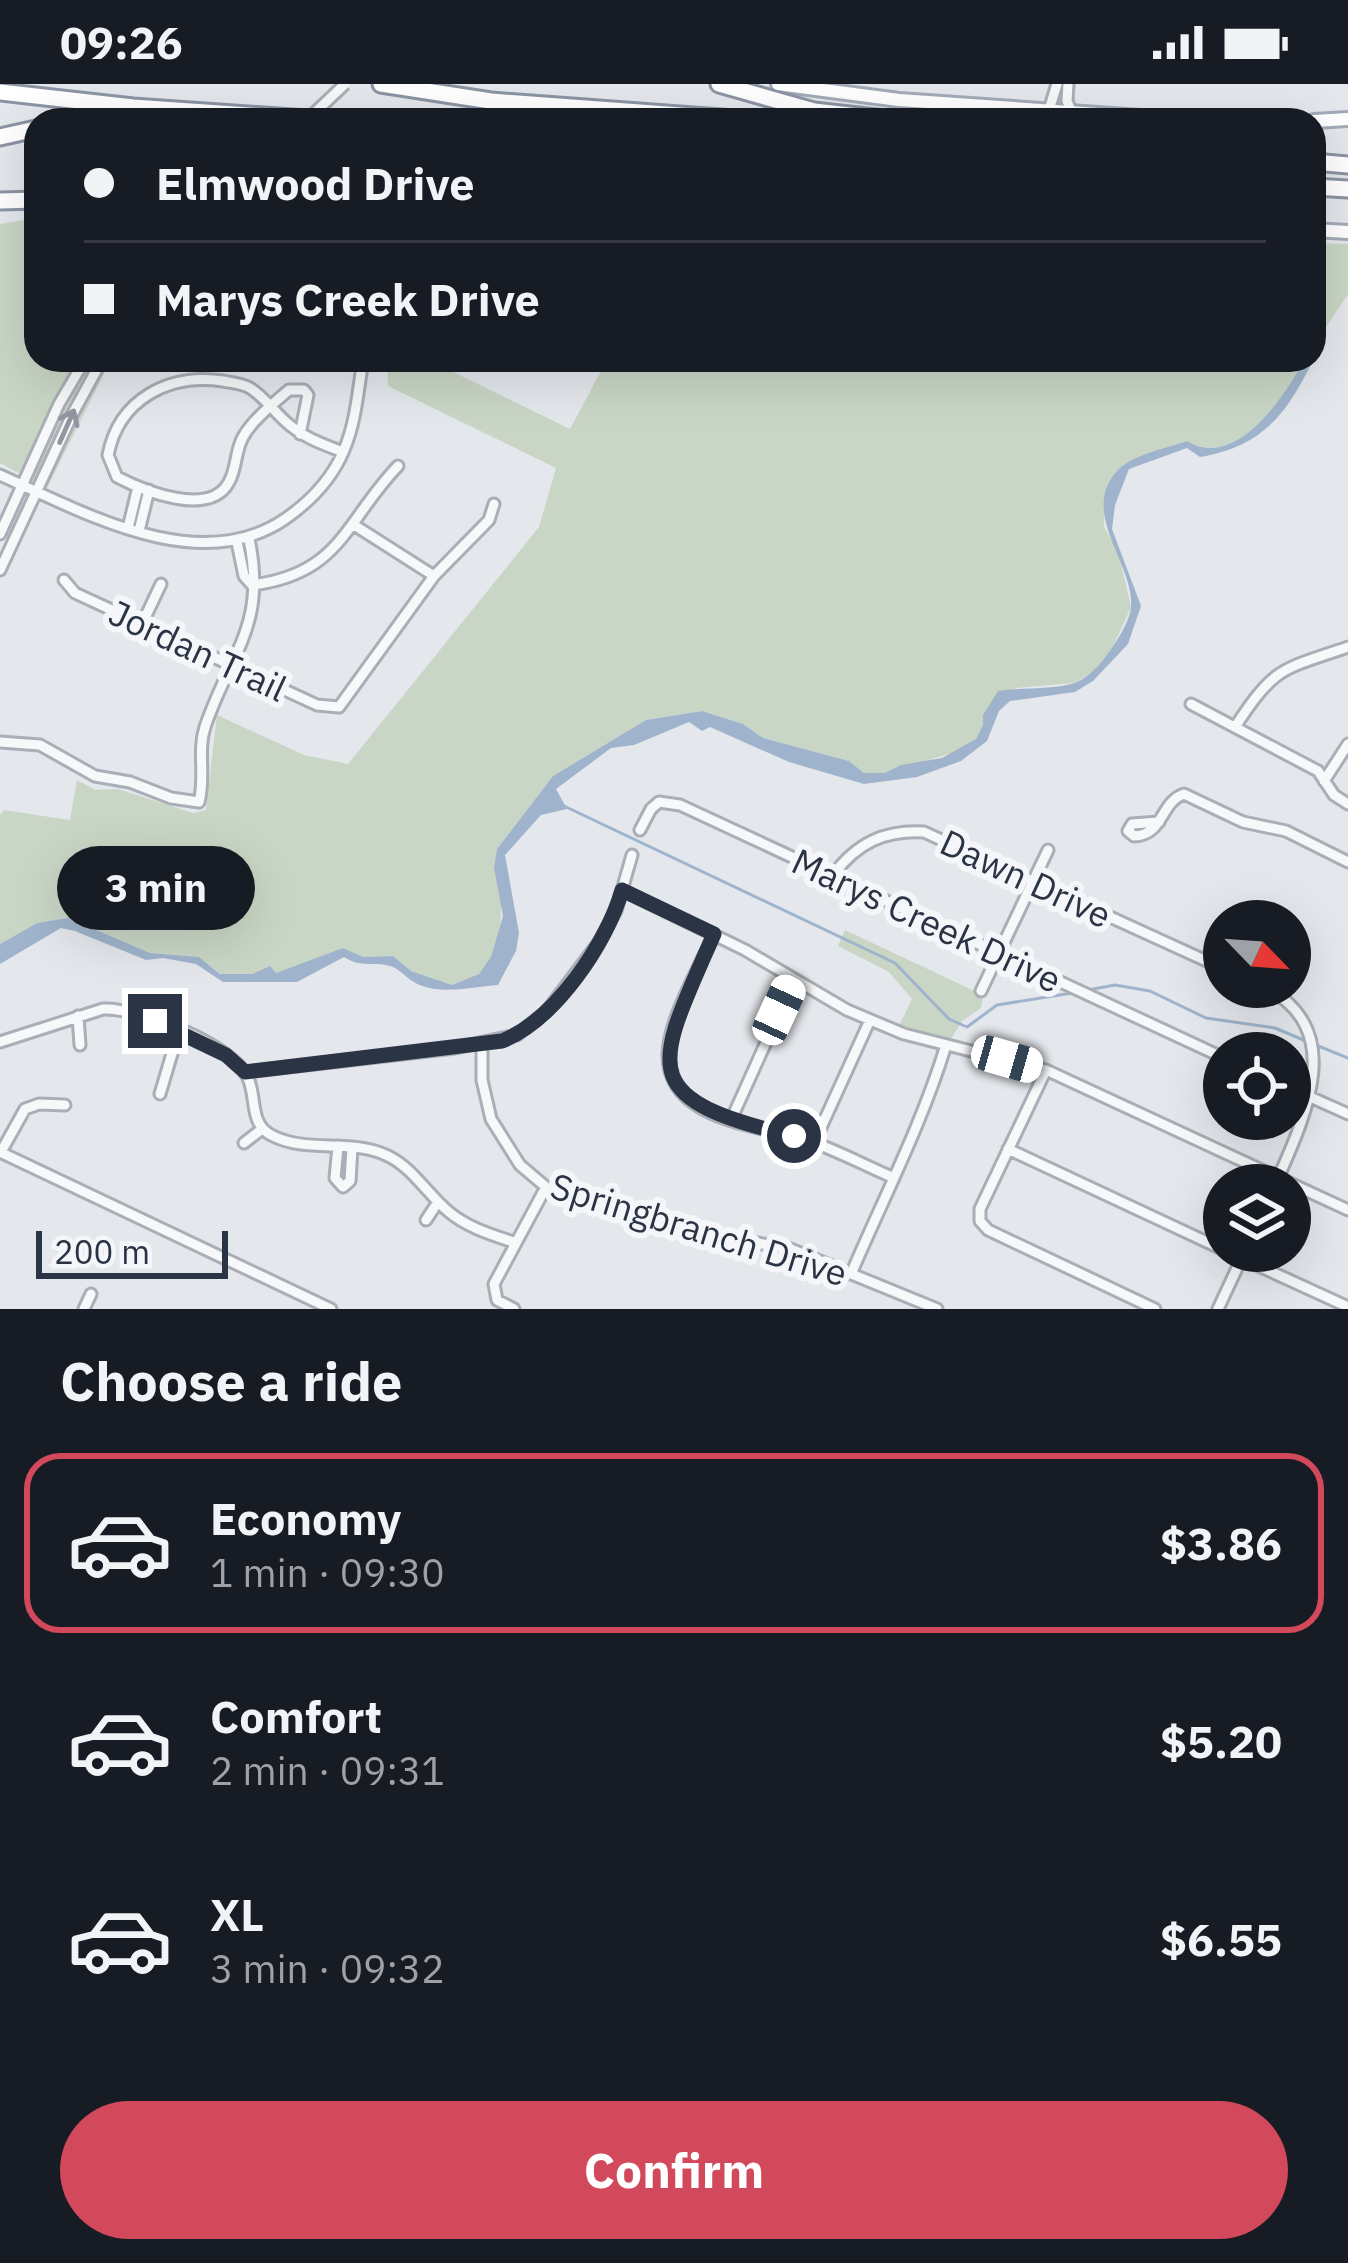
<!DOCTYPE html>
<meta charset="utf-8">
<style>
:root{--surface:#171b24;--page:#242831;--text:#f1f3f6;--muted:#9ea1a6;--line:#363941;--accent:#d1495b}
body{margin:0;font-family:"IBM Plex Sans",sans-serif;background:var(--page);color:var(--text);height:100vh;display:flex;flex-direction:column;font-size:45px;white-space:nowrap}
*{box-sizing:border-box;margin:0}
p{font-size:39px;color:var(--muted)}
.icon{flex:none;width:66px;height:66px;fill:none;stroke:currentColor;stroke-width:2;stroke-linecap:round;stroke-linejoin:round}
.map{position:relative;height:1225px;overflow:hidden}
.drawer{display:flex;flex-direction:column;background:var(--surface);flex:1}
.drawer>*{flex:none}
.hud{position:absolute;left:24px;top:24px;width:1302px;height:264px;border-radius:36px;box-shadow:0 12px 48px #0002;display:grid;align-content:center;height:264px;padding:0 60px;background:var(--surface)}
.needle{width:78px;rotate:115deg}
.controls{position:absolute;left:1203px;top:816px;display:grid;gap:24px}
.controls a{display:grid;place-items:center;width:108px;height:108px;border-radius:50%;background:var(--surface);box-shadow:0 12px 48px #0002;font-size:60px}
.scale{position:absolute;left:36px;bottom:30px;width:192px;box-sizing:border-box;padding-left:12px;border:6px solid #2b3445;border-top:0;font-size:33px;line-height:42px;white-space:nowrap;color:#2b3445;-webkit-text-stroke:9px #f4f6f9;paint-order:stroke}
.end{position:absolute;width:54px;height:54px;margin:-27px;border:15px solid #2b3445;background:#fff;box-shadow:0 0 0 6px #fff}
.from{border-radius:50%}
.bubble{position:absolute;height:84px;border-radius:42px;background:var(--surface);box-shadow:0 12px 48px #0002;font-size:39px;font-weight:700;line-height:84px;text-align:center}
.car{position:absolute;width:36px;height:72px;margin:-36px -18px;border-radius:15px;box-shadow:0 0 9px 3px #0007;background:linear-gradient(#fff 24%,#345 0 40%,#fff 0 76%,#345 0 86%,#fff 0)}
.hud b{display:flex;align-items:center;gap:42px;height:114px;font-size:45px}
.hud b+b{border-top:3px solid var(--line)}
.hud i{width:30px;height:30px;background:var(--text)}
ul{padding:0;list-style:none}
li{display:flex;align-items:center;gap:36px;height:180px;margin:0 24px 18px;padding:0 36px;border:6px solid transparent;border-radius:36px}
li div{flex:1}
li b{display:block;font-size:45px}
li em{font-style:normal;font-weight:700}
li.on{border-color:var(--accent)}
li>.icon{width:108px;height:108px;stroke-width:1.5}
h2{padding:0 60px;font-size:54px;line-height:144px}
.button{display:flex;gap:24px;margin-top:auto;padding:24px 60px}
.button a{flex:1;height:138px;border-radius:72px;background:var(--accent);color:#fff;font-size:48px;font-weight:700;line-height:138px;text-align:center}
.status{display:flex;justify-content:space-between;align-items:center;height:84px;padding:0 60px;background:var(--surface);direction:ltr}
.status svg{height:33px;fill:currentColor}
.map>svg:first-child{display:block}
.green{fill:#c9d6c5}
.water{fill:#9fb4cc}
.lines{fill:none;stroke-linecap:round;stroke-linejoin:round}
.stream{stroke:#9fb4cc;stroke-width:3}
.minor-casing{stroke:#a9aeb7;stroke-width:15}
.major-casing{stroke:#a3abb8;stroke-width:18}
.highway-casing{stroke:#8b94a3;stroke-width:21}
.minor{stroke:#f7f8fa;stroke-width:9}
.major{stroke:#fff;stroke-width:12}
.highway{stroke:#fff;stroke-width:15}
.minor-bridge-casing{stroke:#a9aeb7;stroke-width:15;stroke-linecap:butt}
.minor-bridge{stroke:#f7f8fa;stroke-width:9}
.oneway{stroke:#9196a0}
.route{stroke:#2b3445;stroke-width:15}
.labels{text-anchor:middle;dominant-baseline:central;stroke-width:12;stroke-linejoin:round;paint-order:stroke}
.street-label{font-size:36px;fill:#2b3445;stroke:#f4f6f9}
</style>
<div class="status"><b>09:26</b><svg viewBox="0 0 49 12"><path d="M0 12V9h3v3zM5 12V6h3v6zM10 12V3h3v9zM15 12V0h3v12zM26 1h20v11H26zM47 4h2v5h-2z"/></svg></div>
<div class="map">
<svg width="1348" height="1225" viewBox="0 0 1348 1225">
<rect width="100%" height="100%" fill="#e4e7ec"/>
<!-- green -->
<path class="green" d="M 36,134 L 36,276 L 111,276 L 47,404 L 0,379 L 0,140 Z
M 1314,159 L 1348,160 L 1348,210 L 1314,261 Z
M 387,276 L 429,276 L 570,345 L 607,276 L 1304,276 C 1285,313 1237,386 1187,357 L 1124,380 L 1105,414 L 1104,443 L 1118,466 L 1131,523 L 1112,565 L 1092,589 L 1074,599 L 1016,604 L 976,655 L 962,666 L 885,689 L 864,689 L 849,677 L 763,654 L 743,640 L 702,627 L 646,636 L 553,692 L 497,765 C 500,796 510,869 480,889 C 472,895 461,897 452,901 L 411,887 L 393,872 L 363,873 L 343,865 L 276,889 L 270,882 L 252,890 L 221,890 L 199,873 L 150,869 L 68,834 L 37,839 L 0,860 L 0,731 L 4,726 L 70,736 L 77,696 L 95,706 L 118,705 L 193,729 L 206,726 L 217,631 L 304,671 L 348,680 L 539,443 L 556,384 L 388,302 Z
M 845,846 L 983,911 L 981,924 L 962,937 L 951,955 L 899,942 L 912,915 L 889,888 L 838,862 Z"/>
<!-- water -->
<path class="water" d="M 1304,276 L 1313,276 C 1287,330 1262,363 1200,373 L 1187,364 L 1129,385 L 1115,421 L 1112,445 L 1141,522 L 1128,560 L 1093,597 L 1075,608 L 1010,617 L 999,627 L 987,657 L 961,677 L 917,693 L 864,700 L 789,678 L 710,643 L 702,647 L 689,638 L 634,661 L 611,664 L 556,705 L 567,725 L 541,731 L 505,771 L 519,849 L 516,867 L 498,901 C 473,903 446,910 422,902 C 409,898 401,885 390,882 C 371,877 364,885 344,873 L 297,898 L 223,898 L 196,880 L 163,874 L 146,876 L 75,847 L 61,844 L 0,880 L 0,860 L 37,839 L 68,834 L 150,869 L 199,873 L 220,890 L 252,890 L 270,882 L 276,889 L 343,864 L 363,873 L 393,872 L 411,887 L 452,901 L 479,890 L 491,873 L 503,832 L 494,784 L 497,765 L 553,692 L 646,636 L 702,627 L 743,640 L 763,654 L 849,677 L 864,689 L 885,689 L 901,681 L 942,674 L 976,655 L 983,641 L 983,631 L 998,607 C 1022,603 1048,606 1071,600 C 1086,596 1097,584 1106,572 C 1115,561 1130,537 1131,523 C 1135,480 1076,426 1120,384 C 1135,370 1168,364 1187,357 C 1236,387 1285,312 1304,276 Z"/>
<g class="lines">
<!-- stream -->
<path class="stream" d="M 564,722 L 895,879 L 949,935 L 967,943 L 997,921 L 1072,909
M 1088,906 L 1115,901 L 1150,907 L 1206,934 L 1275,944 L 1308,958
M 1316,961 L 1348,974"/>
<!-- minor casing -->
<g class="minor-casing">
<path id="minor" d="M 1068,0 L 1067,17 L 1072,29
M 1049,26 L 1057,0
M 300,350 L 308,311 L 304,306 L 289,306 C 274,319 253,335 243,353 C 235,367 237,384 229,398 C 210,434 144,407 117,393 L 108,371 C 119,315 169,289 223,297 C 232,299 241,299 250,304 C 264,313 273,326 285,337 C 302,353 322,360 343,368
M 0,391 C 83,428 199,494 285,435 C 311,417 332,395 344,366 C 356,338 358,306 363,276
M 354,441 L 434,492
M 128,444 L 138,403
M 139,447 L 149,406
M 0,450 L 59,320 L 85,276
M 237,458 L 244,492 L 252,501
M 0,486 L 72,331 L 102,276
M 64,496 L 75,509 L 317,621 L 339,623 L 434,492 L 489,436 L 494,420
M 252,501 C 341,490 345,437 398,382
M 142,540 L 161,500
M 1191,620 L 1318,687 L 1334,711 L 1348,720
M 1235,643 C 1275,582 1281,586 1348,563
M 0,658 L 40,661 L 95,692 L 130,698 L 171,714 L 199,718 C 206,693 197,667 205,643 C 231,567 267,542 249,455
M 1324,697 L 1348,660
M 1159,738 L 1132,740 L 1128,747 L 1134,752 C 1164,751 1160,718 1184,710 L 1243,738 L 1286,747 L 1348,778
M 640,746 L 651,725 L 659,718 L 680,721 L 1224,974
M 833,791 C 857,759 884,746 924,748 L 1224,885
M 622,806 L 745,866 L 847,926 L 904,950 L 1046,986 L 1348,1126
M 714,850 C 700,883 668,936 668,971 C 668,1038 761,1041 807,1056 C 836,1066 864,1081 892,1093
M 1265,903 C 1348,946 1305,1033 1275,1101
M 981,907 L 1048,766
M 78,932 L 80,961
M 0,958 L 103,925 C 137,923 234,961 248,994 C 257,1014 249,1039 271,1051 C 306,1070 353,1054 388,1072 C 413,1084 428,1111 449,1128 C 468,1144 493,1151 516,1159
M 482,960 L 482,996 L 491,1035 L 520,1081 L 546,1103 L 568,1112 L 619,1120 L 676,1146 L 788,1164 L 937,1225
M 1046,986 L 980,1125 L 980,1137 L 988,1146 L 1155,1225
M 245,988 L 455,964 L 517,951 L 547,927 L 599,858 L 616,827 L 632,771
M 1290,1004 L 1348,1030
M 160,1010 L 179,946
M 731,1036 L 794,896
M 244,1059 L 262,1045
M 814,1059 L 870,936
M 338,1062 L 335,1094 L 343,1103 L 350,1097 L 352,1064
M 1008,1065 L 1224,1166
M 0,1068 L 331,1225
M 1,1068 L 25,1025 L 39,1020 L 65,1021
M 426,1136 L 438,1118
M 1226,1167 L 1348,1223
M 851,1190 C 884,1113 922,1040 946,961
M 84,1225 L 91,1210
M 514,1225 L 497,1216 L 494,1200 L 546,1103
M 1218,1225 L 1245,1167"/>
</g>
<!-- major casing -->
<g class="major-casing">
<path id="major" d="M 778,0 L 899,16 L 1184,36
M 1314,37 L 1348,35
M 1314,146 L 1348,148"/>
</g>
<!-- highway casing -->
<g class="highway-casing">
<path id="highway" d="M 381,0 L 491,17 L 748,36
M 719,0 L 814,27 L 894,36
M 0,8 L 133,23 L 322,36
M 90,36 L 140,28
M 0,53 L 36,45
M 1314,78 L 1348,81
M 1314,103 L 1348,105
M 0,117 L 36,116"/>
</g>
<!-- minor -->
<use href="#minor" class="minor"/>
<!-- major -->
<use href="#major" class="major"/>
<!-- highway -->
<use href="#highway" class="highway"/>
<!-- minor-bridge casing -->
<g class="minor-bridge-casing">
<path id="minor-bridge" d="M 307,36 L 345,0"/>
</g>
<!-- minor-bridge -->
<use href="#minor-bridge" class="minor-bridge"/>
</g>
<!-- one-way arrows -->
<defs><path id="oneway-shaft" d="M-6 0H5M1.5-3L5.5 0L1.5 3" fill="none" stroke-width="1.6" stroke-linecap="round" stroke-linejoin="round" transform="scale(3)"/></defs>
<use class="oneway" href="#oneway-shaft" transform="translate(67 342) rotate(-66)"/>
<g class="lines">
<!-- route -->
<path class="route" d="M 155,937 L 226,971 L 245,988 L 502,957 C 555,936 607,859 622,806 L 714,850 C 656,983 631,1014 794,1052"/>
</g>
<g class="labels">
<!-- street labels -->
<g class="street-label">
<text transform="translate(198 566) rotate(25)">Jordan Trail</text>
<text transform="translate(1026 794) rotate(25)">Dawn Drive</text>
<text transform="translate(927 836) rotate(25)">Marys Creek Drive</text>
<text transform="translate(699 1145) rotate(17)">Springbranch Drive</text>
</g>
</g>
</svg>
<div class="controls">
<a><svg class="needle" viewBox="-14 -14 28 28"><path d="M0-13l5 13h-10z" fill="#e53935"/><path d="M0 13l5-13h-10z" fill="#9ea1a6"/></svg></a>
<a><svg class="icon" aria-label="locate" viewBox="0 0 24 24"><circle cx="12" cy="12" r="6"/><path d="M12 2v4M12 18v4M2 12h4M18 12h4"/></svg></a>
<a><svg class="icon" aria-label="layers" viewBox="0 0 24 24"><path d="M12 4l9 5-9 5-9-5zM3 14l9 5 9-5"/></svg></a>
</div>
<div class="scale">200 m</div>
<i class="end from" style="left:794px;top:1052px"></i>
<i class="end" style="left:155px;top:937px"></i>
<div class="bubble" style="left:57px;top:762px;width:198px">3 min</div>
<i class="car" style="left:779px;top:926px;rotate:25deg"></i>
<i class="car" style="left:1007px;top:975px;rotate:106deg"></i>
<div class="hud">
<b><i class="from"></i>Elmwood Drive</b>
<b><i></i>Marys Creek Drive</b>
</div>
</div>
<section class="drawer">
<h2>Choose a ride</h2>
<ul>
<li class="on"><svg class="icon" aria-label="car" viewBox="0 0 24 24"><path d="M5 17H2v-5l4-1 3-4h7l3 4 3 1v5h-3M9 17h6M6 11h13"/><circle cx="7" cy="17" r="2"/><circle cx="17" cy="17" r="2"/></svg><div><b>Economy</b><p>1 min · 09:30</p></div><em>$3.86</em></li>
<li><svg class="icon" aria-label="car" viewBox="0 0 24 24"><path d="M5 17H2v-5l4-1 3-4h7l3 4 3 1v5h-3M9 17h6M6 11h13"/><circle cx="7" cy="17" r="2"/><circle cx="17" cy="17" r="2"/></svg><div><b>Comfort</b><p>2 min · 09:31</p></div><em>$5.20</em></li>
<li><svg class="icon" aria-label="car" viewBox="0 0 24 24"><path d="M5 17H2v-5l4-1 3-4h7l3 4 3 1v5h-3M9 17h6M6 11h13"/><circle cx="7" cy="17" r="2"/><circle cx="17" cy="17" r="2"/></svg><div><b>XL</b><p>3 min · 09:32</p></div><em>$6.55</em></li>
</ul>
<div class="button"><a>Confirm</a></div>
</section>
